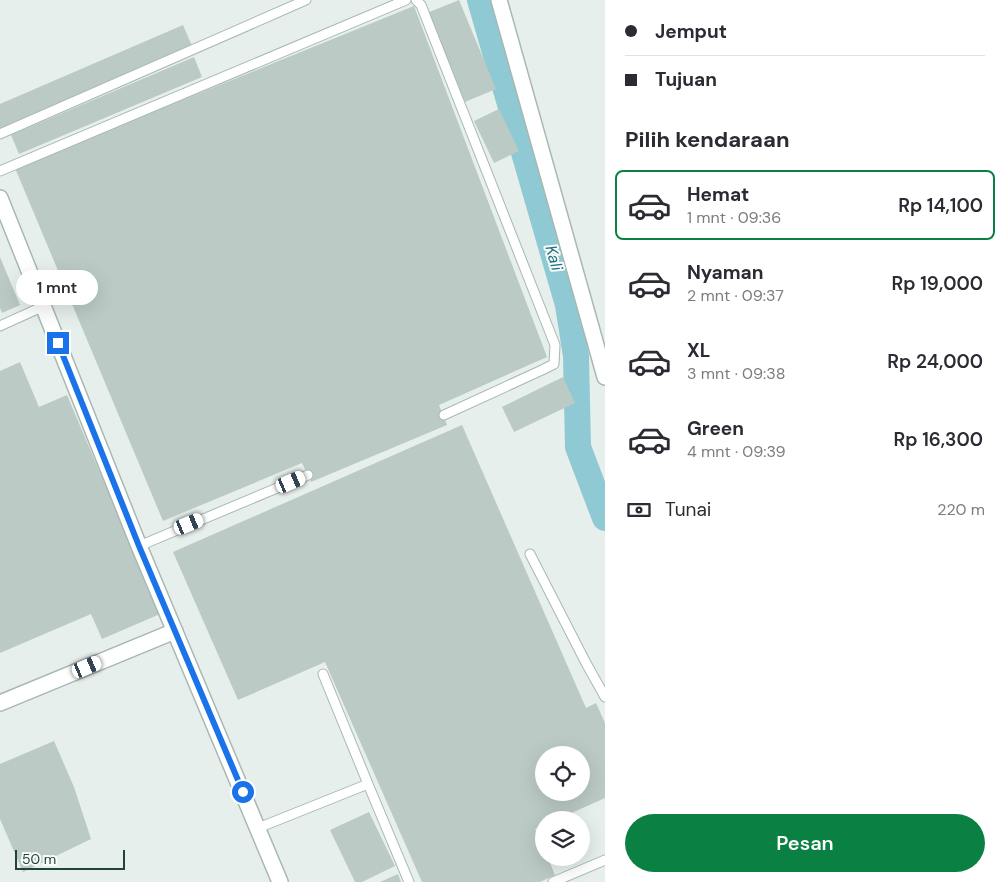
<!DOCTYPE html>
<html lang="id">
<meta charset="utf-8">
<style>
:root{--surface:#fff;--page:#f2f2f3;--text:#2b2b33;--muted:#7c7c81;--line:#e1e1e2;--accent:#0b8043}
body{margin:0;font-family:"DM Sans",sans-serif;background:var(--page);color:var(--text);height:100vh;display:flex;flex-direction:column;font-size:19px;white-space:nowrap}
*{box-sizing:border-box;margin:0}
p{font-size:16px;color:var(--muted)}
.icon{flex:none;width:28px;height:28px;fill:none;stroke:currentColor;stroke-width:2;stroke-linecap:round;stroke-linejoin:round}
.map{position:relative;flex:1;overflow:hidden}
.side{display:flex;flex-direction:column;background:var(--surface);width:400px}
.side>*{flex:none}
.banner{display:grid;align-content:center;height:110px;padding:0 20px;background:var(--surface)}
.tools{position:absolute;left:535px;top:746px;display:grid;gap:10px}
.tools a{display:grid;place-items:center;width:55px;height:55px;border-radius:50%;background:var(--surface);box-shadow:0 5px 20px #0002;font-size:25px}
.scale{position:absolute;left:15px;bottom:12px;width:110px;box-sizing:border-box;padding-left:5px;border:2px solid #24423a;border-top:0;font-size:14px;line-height:18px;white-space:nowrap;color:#24423a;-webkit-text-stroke:4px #f7fbf9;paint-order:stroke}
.end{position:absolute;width:22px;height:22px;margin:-11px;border:6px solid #1a73e8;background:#fff;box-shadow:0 0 0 2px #fff}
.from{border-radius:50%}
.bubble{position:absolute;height:35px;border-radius:18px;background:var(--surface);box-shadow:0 5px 20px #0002;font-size:16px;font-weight:600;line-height:35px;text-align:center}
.car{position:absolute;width:15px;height:30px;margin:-15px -8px;border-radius:6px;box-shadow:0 0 4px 1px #0007;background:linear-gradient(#fff 24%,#345 0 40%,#fff 0 76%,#345 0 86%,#fff 0)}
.banner b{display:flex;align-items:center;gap:18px;height:48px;font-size:19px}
.banner b+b{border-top:1px solid var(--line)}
.banner i{width:12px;height:12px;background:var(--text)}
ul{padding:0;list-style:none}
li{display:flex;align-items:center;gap:15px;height:70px;margin:0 10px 8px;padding:0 10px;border:2px solid transparent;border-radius:8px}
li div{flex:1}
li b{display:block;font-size:19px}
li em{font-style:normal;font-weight:600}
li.selected{border-color:var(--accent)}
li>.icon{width:45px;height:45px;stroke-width:1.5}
h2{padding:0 20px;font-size:22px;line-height:60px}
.pay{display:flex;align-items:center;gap:12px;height:55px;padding:0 20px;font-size:19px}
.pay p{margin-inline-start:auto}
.button{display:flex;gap:10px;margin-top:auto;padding:10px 20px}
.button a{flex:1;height:58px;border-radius:30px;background:var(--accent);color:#fff;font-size:20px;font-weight:600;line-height:58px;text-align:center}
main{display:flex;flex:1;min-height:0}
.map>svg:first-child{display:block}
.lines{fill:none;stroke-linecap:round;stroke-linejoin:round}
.river{stroke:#8ec9d4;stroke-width:26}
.building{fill:#bbcac4;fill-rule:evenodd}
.service-casing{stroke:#a8b8b2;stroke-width:11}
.minor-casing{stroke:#a8b8b2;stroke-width:18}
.tertiary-casing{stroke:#a8b8b2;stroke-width:18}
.service{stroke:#fff;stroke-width:9}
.minor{stroke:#fff;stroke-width:15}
.tertiary{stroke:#fff;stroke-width:15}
.route{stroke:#1a73e8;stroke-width:6}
.labels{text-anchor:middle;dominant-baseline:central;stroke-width:4;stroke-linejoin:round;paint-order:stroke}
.water-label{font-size:16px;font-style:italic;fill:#1c6f80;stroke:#f7fbf9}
</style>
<main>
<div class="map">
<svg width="605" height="882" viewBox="0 0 605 882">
<rect width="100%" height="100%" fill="#e6efeb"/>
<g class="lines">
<!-- river -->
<path class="river" d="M 480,0 L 568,305 L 576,356 L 578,447 L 605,518"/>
</g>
<!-- building -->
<path class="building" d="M 459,0 L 496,89 L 465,102 L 427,13 Z
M 414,6 L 547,357 L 439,405 L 447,425 L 311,482 L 302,463 L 163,521 L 15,168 Z
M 183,25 L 192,46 L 0,130 L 0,104 Z
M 194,57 L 202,77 L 19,154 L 11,135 Z
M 499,109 L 519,151 L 494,163 L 474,121 Z
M 0,257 L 20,305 L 2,313 L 0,308 Z
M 20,362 L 39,407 L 67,395 L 160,614 L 102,639 L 91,614 L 0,653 L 0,371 Z
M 563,377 L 575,403 L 514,432 L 502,407 Z
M 462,425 L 586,708 L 596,703 L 605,723 L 605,798 L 556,820 L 544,820 L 544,825 L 535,829 L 544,849 L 544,858 L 548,858 L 555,875 L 540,882 L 422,882 L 325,662 L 238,700 L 173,552 ZM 544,755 L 581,755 L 581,792 L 544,792 Z
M 54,741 L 74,787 L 91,839 L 23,872 L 0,819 L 0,764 Z
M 369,812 L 395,866 L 362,882 L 355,882 L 330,830 Z
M 398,874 L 401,882 L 380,882 Z"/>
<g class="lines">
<!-- service casing -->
<g class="service-casing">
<path id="service" d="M 416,0 L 421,5 L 555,345 L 554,364 L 542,370 L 444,415
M 0,134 L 306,0
M 0,171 L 406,0
M 0,326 L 44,306
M 139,546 L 308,475
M 530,554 L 586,663 L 605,697
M 368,784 L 409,882
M 258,828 L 368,784 L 323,674
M 553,882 L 605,860"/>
</g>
<!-- minor casing -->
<g class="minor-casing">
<path id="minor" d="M 0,198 L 139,546 L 280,882
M 0,703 L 175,631"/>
</g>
<!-- tertiary casing -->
<g class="tertiary-casing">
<path id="tertiary" d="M 499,0 L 605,377"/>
</g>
<!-- service -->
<use href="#service" class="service"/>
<!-- minor -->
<use href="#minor" class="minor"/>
<!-- tertiary -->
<use href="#tertiary" class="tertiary"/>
</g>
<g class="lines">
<!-- route -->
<path class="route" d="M 58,343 L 139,546 L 243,792"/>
</g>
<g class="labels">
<!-- water labels -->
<g class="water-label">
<text transform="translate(554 258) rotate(74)">Kali</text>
</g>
</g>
</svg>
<div class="tools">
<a><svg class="icon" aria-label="locate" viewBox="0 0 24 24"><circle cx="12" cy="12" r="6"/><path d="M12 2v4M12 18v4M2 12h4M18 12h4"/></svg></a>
<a><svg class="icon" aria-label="layers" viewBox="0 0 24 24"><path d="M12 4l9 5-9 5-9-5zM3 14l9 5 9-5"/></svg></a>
</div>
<div class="scale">50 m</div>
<i class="end from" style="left:243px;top:792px"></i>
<i class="end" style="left:58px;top:343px"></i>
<div class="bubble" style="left:16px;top:270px;width:82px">1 mnt</div>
<i class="car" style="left:291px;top:482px;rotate:67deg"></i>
<i class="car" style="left:189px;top:524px;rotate:68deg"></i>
<i class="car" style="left:87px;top:667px;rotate:67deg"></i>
</div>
<section class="side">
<div class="banner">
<b><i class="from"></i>Jemput</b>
<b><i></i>Tujuan</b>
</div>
<h2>Pilih kendaraan</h2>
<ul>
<li class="selected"><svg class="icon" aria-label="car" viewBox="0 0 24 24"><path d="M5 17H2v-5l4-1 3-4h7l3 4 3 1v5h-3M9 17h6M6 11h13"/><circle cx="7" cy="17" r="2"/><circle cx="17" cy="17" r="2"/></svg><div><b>Hemat</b><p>1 mnt · 09:36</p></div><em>Rp 14,100</em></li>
<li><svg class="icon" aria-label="car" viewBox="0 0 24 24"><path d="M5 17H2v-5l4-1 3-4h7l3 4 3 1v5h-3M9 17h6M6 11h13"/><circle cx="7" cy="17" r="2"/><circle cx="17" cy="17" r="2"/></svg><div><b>Nyaman</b><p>2 mnt · 09:37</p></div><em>Rp 19,000</em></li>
<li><svg class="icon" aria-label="car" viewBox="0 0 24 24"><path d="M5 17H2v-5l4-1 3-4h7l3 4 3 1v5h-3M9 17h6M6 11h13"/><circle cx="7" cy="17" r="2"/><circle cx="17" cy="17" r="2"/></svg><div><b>XL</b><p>3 mnt · 09:38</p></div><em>Rp 24,000</em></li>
<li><svg class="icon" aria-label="car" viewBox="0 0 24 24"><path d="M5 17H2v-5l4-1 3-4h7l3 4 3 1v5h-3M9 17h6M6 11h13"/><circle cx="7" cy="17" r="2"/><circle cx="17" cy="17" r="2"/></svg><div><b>Green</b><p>4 mnt · 09:39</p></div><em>Rp 16,300</em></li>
</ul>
<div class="pay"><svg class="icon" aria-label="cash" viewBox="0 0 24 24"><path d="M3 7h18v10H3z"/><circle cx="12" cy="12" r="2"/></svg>Tunai<p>220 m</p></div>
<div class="button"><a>Pesan</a></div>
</section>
</main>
